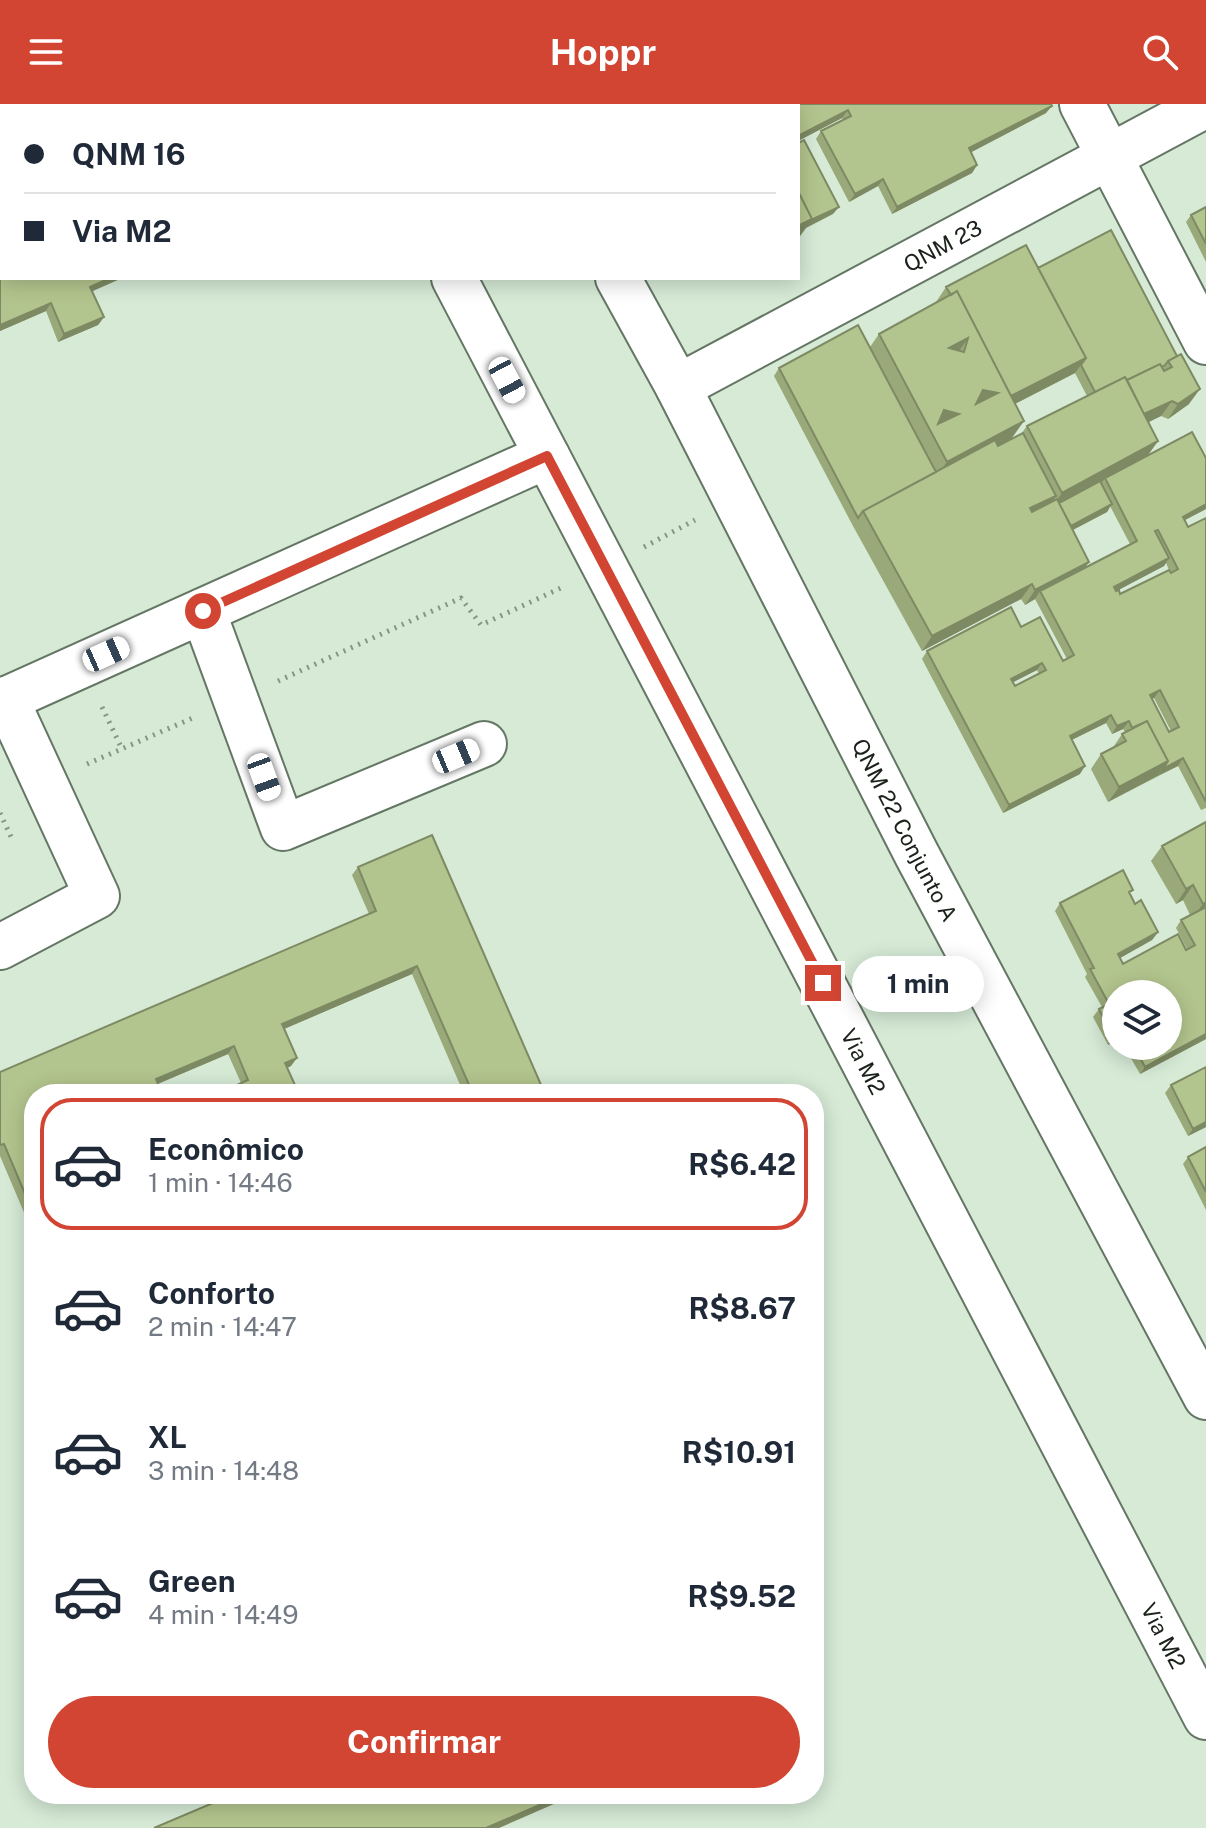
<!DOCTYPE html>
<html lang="pt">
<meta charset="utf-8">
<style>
:root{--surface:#fff;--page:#f6f6f7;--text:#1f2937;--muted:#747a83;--line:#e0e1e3;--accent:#d14532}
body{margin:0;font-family:"Public Sans",sans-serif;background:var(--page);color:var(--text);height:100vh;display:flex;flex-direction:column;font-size:30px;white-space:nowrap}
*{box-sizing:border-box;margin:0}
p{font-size:26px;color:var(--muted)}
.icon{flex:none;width:44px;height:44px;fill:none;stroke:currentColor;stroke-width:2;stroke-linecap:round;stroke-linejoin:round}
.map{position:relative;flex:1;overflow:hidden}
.side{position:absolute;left:24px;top:980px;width:800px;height:720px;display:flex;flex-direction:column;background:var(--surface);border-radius:32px;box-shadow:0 4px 20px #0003}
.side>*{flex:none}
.top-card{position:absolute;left:0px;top:0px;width:800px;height:176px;box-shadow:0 4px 20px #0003;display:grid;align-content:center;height:176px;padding:0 24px;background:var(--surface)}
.controls{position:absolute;left:1102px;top:876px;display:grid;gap:16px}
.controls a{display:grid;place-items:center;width:80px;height:80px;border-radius:50%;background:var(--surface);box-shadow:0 4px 20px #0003;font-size:40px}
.end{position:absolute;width:36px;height:36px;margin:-18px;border:10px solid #d14532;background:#fff;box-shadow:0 0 0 4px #fff}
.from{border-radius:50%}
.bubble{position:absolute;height:56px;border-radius:28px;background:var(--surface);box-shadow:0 4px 20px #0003;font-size:26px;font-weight:700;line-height:56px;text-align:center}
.car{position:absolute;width:24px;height:48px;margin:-24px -12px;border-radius:10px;box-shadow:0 0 6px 2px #0007;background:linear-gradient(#fff 24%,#345 0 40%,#fff 0 76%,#345 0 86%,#fff 0)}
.top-card b{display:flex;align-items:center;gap:28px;height:76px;font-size:30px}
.top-card b+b{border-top:2px solid var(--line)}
.top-card i{width:20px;height:20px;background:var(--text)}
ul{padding:14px 0 0;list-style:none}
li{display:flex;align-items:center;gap:24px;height:132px;margin:0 16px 12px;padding:0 8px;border:4px solid transparent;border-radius:32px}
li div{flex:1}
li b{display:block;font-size:30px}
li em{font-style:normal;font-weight:700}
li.current{border-color:var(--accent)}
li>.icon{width:72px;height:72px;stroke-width:1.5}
.action{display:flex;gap:16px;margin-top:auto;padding:16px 24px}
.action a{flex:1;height:92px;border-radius:48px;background:var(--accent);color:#fff;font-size:32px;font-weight:700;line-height:92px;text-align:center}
header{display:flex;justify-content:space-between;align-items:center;height:104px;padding:0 24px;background:var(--accent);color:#fff;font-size:36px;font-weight:700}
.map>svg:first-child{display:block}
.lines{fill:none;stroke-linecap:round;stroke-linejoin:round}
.minor-casing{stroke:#647664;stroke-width:48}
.major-casing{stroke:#647664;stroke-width:48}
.path{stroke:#869586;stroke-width:5;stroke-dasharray:2 6;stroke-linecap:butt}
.minor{stroke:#fff;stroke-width:44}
.major{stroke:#fff;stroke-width:44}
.wall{fill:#9aa97a;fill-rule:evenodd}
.shaded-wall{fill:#7d8a63}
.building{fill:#b3c58e;stroke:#7d8a63;stroke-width:2;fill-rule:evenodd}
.route{stroke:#d14532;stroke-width:10}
.labels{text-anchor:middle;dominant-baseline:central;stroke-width:8;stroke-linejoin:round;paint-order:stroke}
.street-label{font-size:22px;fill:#1a221a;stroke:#d6ead6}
</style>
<header><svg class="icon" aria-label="menu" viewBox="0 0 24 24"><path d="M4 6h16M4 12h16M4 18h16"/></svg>Hoppr<svg class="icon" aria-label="search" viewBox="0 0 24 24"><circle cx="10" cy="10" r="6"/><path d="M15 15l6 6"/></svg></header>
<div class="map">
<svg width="1206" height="1724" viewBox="0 0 1206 1724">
<rect width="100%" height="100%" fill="#d6ead6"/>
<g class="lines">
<!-- minor casing -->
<g class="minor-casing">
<g id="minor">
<path d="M 1082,0 L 1206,238"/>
<path id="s1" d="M 678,283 L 1206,1"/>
<path d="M 203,507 L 283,724 L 484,640"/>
<path d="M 0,598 L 547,352"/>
<path d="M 0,843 L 97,792 L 6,595"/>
</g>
</g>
<!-- major casing -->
<g class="major-casing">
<g id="major">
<path d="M 363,0 L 364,2"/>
<path d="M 525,0 L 526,2"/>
<path id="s2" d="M 454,174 L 1206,1613"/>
<path id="s3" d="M 618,174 L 678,283 L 917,751 L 1206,1293"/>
</g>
</g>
<!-- path -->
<path class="path" d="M 644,443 L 695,416
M 278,577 L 461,494 L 481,521 L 563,483
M 102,603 L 122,645
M 87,660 L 195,613
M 0,709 L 13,737"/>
<!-- minor -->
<use href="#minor" class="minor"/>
<!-- major -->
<use href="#major" class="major"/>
</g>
<!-- wall -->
<path class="wall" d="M 632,0 L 1051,0 L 1046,9 L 971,48 L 977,61 L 972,69 L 892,110 L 878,82 L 849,98 L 816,35 L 821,27 L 843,16 L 842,14 L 798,37 L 798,2 L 633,2 Z
M 1206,103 L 1206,158 L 1186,118 L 1191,111 Z
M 1111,126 L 1189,300 L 1168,315 L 1161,312 L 1148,318 L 1158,337 L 1148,351 L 1206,354 L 1206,405 L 1185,416 L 1188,423 L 1206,414 L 1206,704 L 1201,706 L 1178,662 L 1108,698 L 1091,665 L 1101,650 L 1112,645 L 1122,630 L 1125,628 L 1123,625 L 1112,630 L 1106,619 L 1072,636 L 1080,670 L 1003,709 L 922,555 L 927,547 L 1021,523 L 1063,557 L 1067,555 L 1035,495 L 1025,501 L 1021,495 L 922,547 L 853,422 L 774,272 L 779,264 L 870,243 L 879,230 L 936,198 L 946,183 L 1038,164 ZM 1075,269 L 1087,292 L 1027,322 L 1021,330 L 1011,335 L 1015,300 ZM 1110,402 L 1130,440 L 1084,464 L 1073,426 L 1107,408 ZM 1166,459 L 1169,466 L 1120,490 L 1116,487 L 1164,462 ZM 1037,566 L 1039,570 L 1015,582 L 1013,578 ZM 1154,594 L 1171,627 L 1169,628 L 1152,595 Z
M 0,150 L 2,174 L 122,174 L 92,187 L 104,213 L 98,221 L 58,238 L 46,207 L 0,227 Z
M 1206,718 L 1206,935 L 1140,970 L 1124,942 L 1168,942 L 1116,890 L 1116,936 L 1108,941 L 1093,913 L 1099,905 L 1102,903 L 1085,873 L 1087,870 L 1055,807 L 1060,799 L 1130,790 L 1135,800 L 1158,828 L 1152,836 L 1120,854 L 1123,860 L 1186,846 L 1187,845 L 1176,824 L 1181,816 L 1190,811 L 1183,796 L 1176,800 L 1151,757 L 1162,742 Z
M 358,763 L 545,990 L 464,990 L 412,870 L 284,925 L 291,962 L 287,964 L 299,990 L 223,990 L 226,986 L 241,979 L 228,950 L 158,980 L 34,990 L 34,1132 L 0,1052 L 0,968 L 369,810 L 352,771 Z
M 1206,963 L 1206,1023 L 1188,1032 L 1165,989 L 1171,981 Z
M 1206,1043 L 1206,1106 L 1183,1060 L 1188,1053 Z"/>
<!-- shaded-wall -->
<path class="shaded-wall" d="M 59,0 L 71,0 L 67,2 L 55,2 Z
M 1052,2 L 1046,9 L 964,52 L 969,44 Z
M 848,6 L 842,14 L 798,37 L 798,32 Z
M 977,61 L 972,69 L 892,110 L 897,103 Z
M 883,75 L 878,82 L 849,98 L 855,90 Z
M 839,103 L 833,110 L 806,124 L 798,135 L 798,122 Z
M 110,174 L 122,174 L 84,191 L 90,183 Z
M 51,199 L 46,207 L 0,227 L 0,221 Z
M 104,213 L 98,221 L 58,238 L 64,230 Z
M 968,234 L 953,256 L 949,244 Z
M 1086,254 L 1075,269 L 995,310 L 1005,295 Z
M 1200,285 L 1189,300 L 1168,315 L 1178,300 Z
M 983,286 L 998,289 L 968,307 Z
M 1172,297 L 1161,312 L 1127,329 L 1137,314 Z
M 944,306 L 959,310 L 931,327 Z
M 1024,317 L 1009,338 L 937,371 L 947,358 Z
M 1158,337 L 1143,358 L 1105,374 L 1100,381 L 1047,410 L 1062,389 Z
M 1056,392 L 1045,407 L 1019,419 L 1030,404 Z
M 1112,400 L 1107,408 L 1059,433 L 1064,426 Z
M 1206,400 L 1206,405 L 1177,420 L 1183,413 Z
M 1169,454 L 1164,462 L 1109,491 L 1114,483 Z
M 1089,458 L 1079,473 L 1040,487 L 1035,495 L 1025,501 L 1035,486 Z
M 1032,480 L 1021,495 L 922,547 L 932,532 Z
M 1042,559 L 1037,566 L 1006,582 L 1011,575 Z
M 1160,586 L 1154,594 L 1144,599 L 1150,591 Z
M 1111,611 L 1106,619 L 1065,639 L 1070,632 Z
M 1129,617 L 1123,625 L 1112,630 L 1117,622 Z
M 1183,654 L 1178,662 L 1157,672 L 1163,665 Z
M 1168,657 L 1157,672 L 1108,698 L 1119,683 Z
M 1085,662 L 1080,670 L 1003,709 L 1009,701 Z
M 1193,781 L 1183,796 L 1176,800 L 1186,785 Z
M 1206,798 L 1206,807 L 1192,814 L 1203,800 Z
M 1158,828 L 1152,836 L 1113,858 L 1118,850 Z
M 417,862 L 412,870 L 277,928 L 282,920 Z
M 1206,930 L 1206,935 L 1140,970 L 1145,963 Z
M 1116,932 L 1116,936 L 1108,941 L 1113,933 Z
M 234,942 L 228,950 L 150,983 L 156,975 Z
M 297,954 L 291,962 L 280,967 L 285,959 Z
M 1206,1018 L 1206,1023 L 1188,1032 L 1193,1025 Z
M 565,1690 L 577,1690 L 499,1724 L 486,1724 Z"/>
<!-- building -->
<path class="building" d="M 0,0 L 59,0 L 55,2 L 2,2 L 2,25 L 0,26 Z
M 127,0 L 152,0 L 153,2 L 123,2 Z
M 642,0 L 725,0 L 721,2 L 643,2 Z
M 725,0 L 754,0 L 755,2 L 721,2 Z
M 754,0 L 1051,0 L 1052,2 L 969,44 L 977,61 L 897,103 L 883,75 L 855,90 L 821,27 L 851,12 L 848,6 L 798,32 L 798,2 L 755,2 Z
M 804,36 L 839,103 L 811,116 L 812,115 L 798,87 L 798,39 Z
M 2,55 L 2,126 L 0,127 L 0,56 Z
M 798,87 L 812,115 L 798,122 Z
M 1206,103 L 1206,140 L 1191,111 Z
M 1111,126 L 1177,252 L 1168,257 L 1165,261 L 1162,263 L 1160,260 L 1127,276 L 1125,273 L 1095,288 L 1081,261 L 1086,254 L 1038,164 Z
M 1026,141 L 1086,254 L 1011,292 L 957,187 L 951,191 L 946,183 Z
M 2,149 L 2,174 L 110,174 L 90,183 L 104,213 L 64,230 L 51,199 L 0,221 L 0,150 Z
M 957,187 L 1024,317 L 947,358 L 879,230 ZM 968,234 L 964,248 L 949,244 ZM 983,286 L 998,289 L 976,300 ZM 944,306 L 959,310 L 938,320 Z
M 858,221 L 936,368 L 863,407 L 858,414 L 779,264 Z
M 1181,250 L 1200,285 L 1178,300 L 1172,297 L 1144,310 L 1127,276 L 1160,260 L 1164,267 L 1172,263 L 1168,257 Z
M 1125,273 L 1158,337 L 1062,389 L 1027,322 Z
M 1192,328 L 1206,354 L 1206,400 L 1183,413 L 1188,423 L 1206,414 L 1206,698 L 1183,654 L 1163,665 L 1168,657 L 1147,617 L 1132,624 L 1129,617 L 1117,622 L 1111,611 L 1070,632 L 1085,662 L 1009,701 L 927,547 L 1011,503 L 1021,523 L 1040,513 L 1063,557 L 1074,551 L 1040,487 L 1137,437 L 1105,374 ZM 1158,426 L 1178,465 L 1171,469 L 1169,466 L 1120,490 L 1119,486 L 1116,487 L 1114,483 L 1169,454 L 1155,427 ZM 1042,559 L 1046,566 L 1015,582 L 1011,575 ZM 1160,586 L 1179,623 L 1169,628 L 1150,591 Z
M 1023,329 L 1056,392 L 1030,404 L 1032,408 L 1057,395 L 1089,458 L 1035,486 L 1032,480 L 932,532 L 863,407 L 995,336 L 998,342 Z
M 1100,377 L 1112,400 L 1071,422 L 1059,399 Z
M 1147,617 L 1168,657 L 1119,683 L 1101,650 L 1126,637 L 1122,630 Z
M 1206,718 L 1206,798 L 1203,800 L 1193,781 L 1186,785 L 1162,742 Z
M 432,731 L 545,990 L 473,990 L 417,862 L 282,920 L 297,954 L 285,959 L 299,990 L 228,990 L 226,986 L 248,976 L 234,942 L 156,975 L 162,990 L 34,990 L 34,1111 L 4,1040 L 0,1041 L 0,968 L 376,807 L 358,763 Z
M 1123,766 L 1133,786 L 1129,788 L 1135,800 L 1141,796 L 1158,828 L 1118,850 L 1123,860 L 1178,830 L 1186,846 L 1195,841 L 1181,816 L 1206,803 L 1206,930 L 1145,963 L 1134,942 L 1168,942 L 1168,890 L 1116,890 L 1116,932 L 1113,933 L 1099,905 L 1109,900 L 1090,865 L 1094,864 L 1060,799 Z
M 1206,963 L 1206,1018 L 1193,1025 L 1171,981 Z
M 1206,1043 L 1206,1088 L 1188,1053 Z
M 234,1690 L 565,1690 L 486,1724 L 154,1724 Z"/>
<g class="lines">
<!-- route -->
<path class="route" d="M 203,507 L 547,352 L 823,879"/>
</g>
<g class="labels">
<!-- street labels -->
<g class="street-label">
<text stroke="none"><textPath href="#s1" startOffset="300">QNM 23</textPath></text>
<text stroke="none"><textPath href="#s3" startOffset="622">QNM 22 Conjunto A</textPath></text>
<text stroke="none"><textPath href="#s2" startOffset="884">Via M2</textPath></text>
<text stroke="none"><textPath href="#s2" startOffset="1532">Via M2</textPath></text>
</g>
</g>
</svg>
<div class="controls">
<a><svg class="icon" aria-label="layers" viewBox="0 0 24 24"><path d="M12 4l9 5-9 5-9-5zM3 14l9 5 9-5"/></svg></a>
</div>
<i class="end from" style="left:203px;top:507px"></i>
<i class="end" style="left:823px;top:879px"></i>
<div class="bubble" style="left:852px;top:852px;width:132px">1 min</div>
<i class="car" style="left:507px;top:276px;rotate:152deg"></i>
<i class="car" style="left:106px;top:550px;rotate:66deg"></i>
<i class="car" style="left:456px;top:652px;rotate:67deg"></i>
<i class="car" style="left:264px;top:673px;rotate:160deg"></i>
<div class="top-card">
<b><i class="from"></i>QNM 16</b>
<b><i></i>Via M2</b>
</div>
<section class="side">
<ul>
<li class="current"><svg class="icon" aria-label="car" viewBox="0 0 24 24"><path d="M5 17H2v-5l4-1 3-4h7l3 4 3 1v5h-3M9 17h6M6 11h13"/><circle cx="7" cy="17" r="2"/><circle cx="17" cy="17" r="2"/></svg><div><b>Econômico</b><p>1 min · 14:46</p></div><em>R$6.42</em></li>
<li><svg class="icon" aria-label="car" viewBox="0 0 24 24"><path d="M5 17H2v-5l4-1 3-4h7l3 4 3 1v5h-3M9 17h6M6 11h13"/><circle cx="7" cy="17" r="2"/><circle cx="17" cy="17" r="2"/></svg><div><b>Conforto</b><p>2 min · 14:47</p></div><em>R$8.67</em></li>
<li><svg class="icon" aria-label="car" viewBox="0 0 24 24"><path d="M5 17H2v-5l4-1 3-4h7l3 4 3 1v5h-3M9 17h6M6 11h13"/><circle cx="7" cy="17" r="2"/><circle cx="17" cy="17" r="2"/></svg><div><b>XL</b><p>3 min · 14:48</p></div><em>R$10.91</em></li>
<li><svg class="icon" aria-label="car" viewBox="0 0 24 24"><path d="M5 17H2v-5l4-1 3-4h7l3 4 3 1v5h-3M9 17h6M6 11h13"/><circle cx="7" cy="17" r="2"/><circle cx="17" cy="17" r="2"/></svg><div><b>Green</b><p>4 min · 14:49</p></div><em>R$9.52</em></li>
</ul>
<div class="action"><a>Confirmar</a></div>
</section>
</div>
